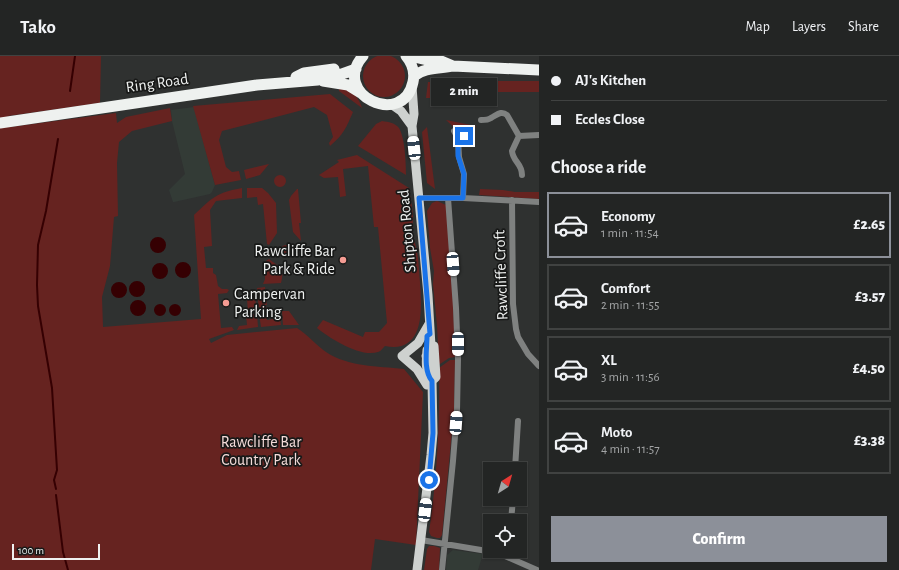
<!DOCTYPE html>
<meta charset="utf-8">
<style>
:root{--surface:#232524;--page:#2b2d2c;--text:#f1f3f6;--muted:#a3a5a6;--line:#404241;--accent:#8c9099}
body{margin:0;font-family:"Alegreya Sans",sans-serif;background:var(--page);color:var(--text);height:100vh;display:flex;flex-direction:column;font-size:15px;white-space:nowrap}
*{box-sizing:border-box;margin:0}
p{font-size:13px;color:var(--muted)}
.icon{flex:none;width:22px;height:22px;fill:none;stroke:currentColor;stroke-width:2;stroke-linecap:round;stroke-linejoin:round}
.map{position:relative;flex:1;overflow:hidden}
.panel{display:flex;flex-direction:column;background:var(--surface);width:360px}
.panel>*{flex:none}
.banner{display:grid;align-content:center;height:88px;padding:0 12px;background:var(--surface)}
.needle{width:26px;rotate:37deg}
.fabs{position:absolute;left:483px;top:406px;display:grid;gap:8px}
.fabs a{display:grid;place-items:center;width:44px;height:44px;border-radius:0px;background:var(--surface);box-shadow:0 1px 3px #0004,0 0 0 1px var(--line);font-size:20px}
.scale{position:absolute;left:12px;bottom:10px;width:88px;box-sizing:border-box;padding-left:4px;border:2px solid #eff1f0;border-top:0;font-size:11px;line-height:14px;white-space:nowrap;color:#eff1f0;-webkit-text-stroke:3px #181918;paint-order:stroke}
.end{position:absolute;width:18px;height:18px;margin:-9px;border:5px solid #1a73e8;background:#fff;box-shadow:0 0 0 2px #fff}
.from{border-radius:50%}
.bubble{position:absolute;height:28px;border-radius:0px;background:var(--surface);box-shadow:0 1px 3px #0004,0 0 0 1px var(--line);font-size:13px;font-weight:800;line-height:28px;text-align:center}
.car{position:absolute;width:12px;height:24px;margin:-12px -6px;border-radius:5px;box-shadow:0 0 3px 1px #0007;background:linear-gradient(#fff 24%,#345 0 40%,#fff 0 76%,#345 0 86%,#fff 0)}
.banner b{display:flex;align-items:center;gap:14px;height:38px;font-size:15px}
.banner b+b{border-top:1px solid var(--line)}
.banner i{width:10px;height:10px;background:var(--text)}
ul{padding:0;list-style:none}
li{display:flex;align-items:center;gap:12px;height:66px;margin:0 8px 6px;padding:0 4px;border:2px solid var(--line);border-radius:0px}
li div{flex:1}
li b{display:block;font-size:15px}
li em{font-style:normal;font-weight:800}
li.on{border-color:var(--accent)}
li>.icon{width:36px;height:36px;stroke-width:1.5}
h2{padding:0 12px;font-size:18px;line-height:48px}
.cta{display:flex;gap:8px;margin-top:auto;padding:8px 12px}
.cta a{flex:1;height:46px;border-radius:0px;background:var(--accent);color:#fff;font-size:16px;font-weight:800;line-height:46px;text-align:center}
header{display:flex;align-items:center;gap:24px;box-sizing:border-box;height:56px;padding:0 20px;background:var(--surface);border-bottom:1px solid var(--line)}
header strong{font-size:19px}
nav{display:flex;gap:22px;margin-inline-start:auto;font-size:14px}
main{display:flex;flex:1;min-height:0}
.map>svg:first-child{display:block}
.built{fill:#333b36}
.green{fill:#662320}
.water{fill:#350002}
.lines{fill:none;stroke-linecap:round;stroke-linejoin:round}
.stream{stroke:#350002;stroke-width:2}
.street{stroke:#7f8180;stroke-width:6}
.primary{stroke:#ced1cf;stroke-width:9}
.highway{stroke:#eef1ef;stroke-width:11}
.route{stroke:#1a73e8;stroke-width:5}
.poi-dot{fill:#f59c93;stroke:#181918;stroke-width:1.5}
.labels{text-anchor:middle;dominant-baseline:central;stroke-width:3.5;stroke-linejoin:round;paint-order:stroke}
.street-label{font-size:16px;fill:#eff1f0;stroke:#181918}
.poi-label{font-size:16px;fill:#eff1f0;stroke:#181918;text-anchor:end}
.park-label{font-size:16px;fill:#f4dbd9;stroke:#181918}
</style>
<header>
<strong>Tako</strong>
<nav><a>Map</a><a>Layers</a><a>Share</a></nav>
</header>
<main>
<div class="map">
<svg width="539" height="514" viewBox="0 0 539 514">
<rect width="100%" height="100%" fill="#2f3130"/>
<!-- built -->
<path class="built" d="M 194,51 L 215,129 L 212,136 L 210,138 L 174,146 L 173,146 L 169,134 L 185,118 L 172,65 L 171,54 Z
M 453,494 L 483,498 L 478,514 L 446,514 L 447,499 Z"/>
<!-- green -->
<path class="green" d="M363 20a21 21 0 1 1 42 0a21 21 0 1 1-42 0Z
M 0,0 L 101,0 L 100,47 L 8,60 L 10,71 L 116,57 L 117,67 L 126,61 L 170,52 L 172,65 L 132,75 L 119,86 L 117,107 L 118,160 L 114,161 L 110,210 L 102,241 L 103,271 L 201,263 L 194,159 C 213,141 216,137 242,132 L 242,142 L 216,145 L 210,154 L 212,190 L 204,191 L 206,212 L 213,212 L 213,217 L 216,219 L 218,230 L 222,233 L 227,233 L 229,234 L 227,237 L 218,238 L 221,272 L 232,271 L 234,274 L 209,283 L 211,287 L 227,279 L 297,272 C 308,279 316,289 326,296 C 349,311 377,310 404,313 L 423,336 L 416,489 L 375,483 L 371,514 L 0,514 Z
M 458,23 L 496,25 L 539,25 L 539,36 L 449,36 L 444,40 L 436,39 L 434,42 L 426,42 L 428,26 L 453,26 Z
M 339,32 C 351,33 359,41 362,52 L 339,35 Z
M 330,38 L 353,56 C 346,72 344,78 330,90 L 329,87 L 333,81 L 327,59 L 314,51 L 222,75 L 219,84 L 226,111 L 232,116 L 239,115 L 241,124 L 215,129 L 193,50 Z
M 446,64 L 476,70 L 474,73 L 468,73 L 460,77 Z
M 382,65 C 389,66 395,67 399,72 C 405,82 406,108 406,119 L 358,90 L 376,68 Z
M 427,71 L 435,133 L 427,127 L 422,76 Z
M 357,99 L 409,132 C 410,142 413,152 413,163 C 413,167 412,171 412,175 C 413,182 416,189 417,196 C 419,206 419,216 420,226 C 422,253 425,298 385,290 C 383,292 380,296 378,296 C 361,302 329,282 317,272 L 323,264 L 363,281 L 365,276 L 379,276 L 387,267 L 378,171 L 374,171 L 368,110 L 343,113 L 346,140 L 340,141 L 338,121 L 324,122 L 319,119 L 339,106 L 337,104 Z
M 269,108 L 260,119 L 246,123 L 244,114 Z
M274 125a6 6 0 1 1 12 0a6 6 0 1 1-12 0Z
M 247,132 L 262,132 L 268,137 L 276,147 L 277,177 L 269,189 L 267,188 L 263,148 L 258,149 L 257,141 L 247,142 Z
M 297,133 L 298,133 L 301,167 L 299,167 L 301,185 L 293,176 L 289,144 L 291,140 Z
M 480,133 L 503,134 L 515,136 L 539,136 L 539,143 L 479,139 Z
M 437,145 L 446,149 L 453,243 L 455,301 L 449,302 L 440,308 L 439,308 L 437,270 L 433,228 L 434,215 L 430,192 L 427,155 L 432,147 Z
M280 195a6 6 0 1 1 12 0a6 6 0 1 1-12 0Z
M 269,203 C 279,211 285,212 281,227 L 263,228 L 265,223 L 264,210 L 266,209 L 266,205 Z
M 265,231 L 267,249 L 265,249 L 265,252 L 267,251 L 267,254 L 259,255 L 257,232 Z
M 255,242 L 257,255 L 248,256 L 247,243 Z
M 282,255 L 289,255 L 299,269 L 283,269 Z
M 266,257 L 267,264 L 280,262 L 281,269 L 261,271 L 259,258 Z
M 257,258 L 258,271 L 237,274 L 239,270 L 247,269 L 246,259 Z
M 450,304 L 455,304 L 454,355 L 442,479 L 440,482 L 437,482 L 431,480 L 429,476 C 437,422 440,367 439,312 Z
M 429,490 L 434,490 L 440,492 L 439,514 L 424,514 L 427,493 Z"/>
<!-- water -->
<path class="water" d="M150 189a8 8 0 1 1 16 0a8 8 0 1 1-16 0Z
M175 214a8 8 0 1 1 16 0a8 8 0 1 1-16 0Z
M152 215a8 8 0 1 1 16 0a8 8 0 1 1-16 0Z
M129 233a8 8 0 1 1 16 0a8 8 0 1 1-16 0Z
M111 234a8 8 0 1 1 16 0a8 8 0 1 1-16 0Z
M130 252a8 8 0 1 1 16 0a8 8 0 1 1-16 0Z
M154 254a6 6 0 1 1 12 0a6 6 0 1 1-12 0Z
M169 254a6 6 0 1 1 12 0a6 6 0 1 1-12 0Z"/>
<g class="lines">
<!-- stream -->
<path class="stream" d="M 70,35 L 75,0
M 56,433 L 54,424 L 57,414 L 52,332 L 38,250 L 37,229 L 38,189 L 46,155 L 58,83
M 56,439 L 63,496 L 68,514"/>
<!-- street -->
<path class="street" d="M 481,64 C 485,64 488,64 491,62 C 497,59 501,54 507,59 L 519,80 L 512,95 C 513,106 522,107 522,119
M 454,75 L 458,82 L 459,101 L 464,118 L 463,142
M 519,80 L 539,79
M 419,142 L 463,142 L 539,146
M 512,144 L 513,248 L 516,273 L 518,281 L 528,298 L 539,310
M 515,413 L 518,365
M 511,465 L 513,443
M 421,484 L 487,495 L 505,500 L 537,514
M 442,514 L 453,405 L 457,355 L 458,303 L 456,252 L 448,142"/>
<!-- primary -->
<path class="primary" d="M 412,30 L 414,58 L 412,70 L 428,239 L 431,290 L 430,297 L 426,300
M 391,48 L 401,55 L 412,70
M 432,325 L 436,321 L 434,290
M 427,329 L 417,313 L 402,300 L 418,287 L 429,268
M 417,514 L 431,399 L 433,377 L 432,325 C 425,317 426,304 427,294"/>
<!-- highway -->
<path class="highway" d="M 363,0 C 330,38 403,73 413,26 C 415,17 412,7 406,0
M 410,0 L 427,4 L 441,5 L 453,10
M 414,20 C 425,11 440,13 453,10 L 539,14
M 296,21 L 304,17 L 334,13
M 323,25 L 348,29 L 361,37
M 0,67 L 257,29 L 318,24 L 328,20 L 342,18 L 356,13"/>
</g>
<g class="lines">
<!-- route -->
<path class="route" d="M 429,424 L 433,377 L 432,325 C 423,315 427,293 427,280 L 430,278 L 419,142 L 463,142 L 464,118 L 458,100 L 458,82 L 464,80"/>
</g>
<!-- markers -->
<g class="poi-dot">
<circle cx="343" cy="204" r="4"/>
<circle cx="226" cy="247" r="4"/>
</g>
<g class="labels">
<!-- street labels -->
<g class="street-label">
<text transform="translate(157 27) rotate(-8)">Ring Road</text>
<text transform="translate(407 175) rotate(-95)">Shipton Road</text>
<text transform="translate(501 219) rotate(-92)">Rawcliffe Croft</text>
</g>
<!-- poi labels -->
<g class="poi-label">
<text x="335" y="195">Rawcliffe Bar<tspan x="335" dy="18">Park &amp; Ride</tspan></text>
<text x="234" y="238" text-anchor="start">Campervan<tspan x="234" dy="18">Parking</tspan></text>
</g>
<!-- park labels -->
<g class="park-label">
<text x="261" y="386">Rawcliffe Bar<tspan x="261" dy="18">Country Park</tspan></text>
</g>
</g>
</svg>
<div class="fabs">
<a><svg class="needle" viewBox="-14 -14 28 28"><path d="M0-13l5 13h-10z" fill="#e53935"/><path d="M0 13l5-13h-10z" fill="#a3a5a6"/></svg></a>
<a><svg class="icon" aria-label="locate" viewBox="0 0 24 24"><circle cx="12" cy="12" r="6"/><path d="M12 2v4M12 18v4M2 12h4M18 12h4"/></svg></a>
</div>
<div class="scale">100 m</div>
<i class="end from" style="left:429px;top:424px"></i>
<i class="end" style="left:464px;top:80px"></i>
<div class="bubble" style="left:431px;top:22px;width:66px">2 min</div>
<i class="car" style="left:414px;top:92px;rotate:354deg"></i>
<i class="car" style="left:453px;top:208px;rotate:176deg"></i>
<i class="car" style="left:458px;top:288px;rotate:180deg"></i>
<i class="car" style="left:456px;top:367px;rotate:4deg"></i>
<i class="car" style="left:425px;top:454px;rotate:7deg"></i>
</div>
<section class="panel">
<div class="banner">
<b><i class="from"></i>AJ's Kitchen</b>
<b><i></i>Eccles Close</b>
</div>
<h2>Choose a ride</h2>
<ul>
<li class="on"><svg class="icon" aria-label="car" viewBox="0 0 24 24"><path d="M5 17H2v-5l4-1 3-4h7l3 4 3 1v5h-3M9 17h6M6 11h13"/><circle cx="7" cy="17" r="2"/><circle cx="17" cy="17" r="2"/></svg><div><b>Economy</b><p>1 min · 11:54</p></div><em>£2.65</em></li>
<li><svg class="icon" aria-label="car" viewBox="0 0 24 24"><path d="M5 17H2v-5l4-1 3-4h7l3 4 3 1v5h-3M9 17h6M6 11h13"/><circle cx="7" cy="17" r="2"/><circle cx="17" cy="17" r="2"/></svg><div><b>Comfort</b><p>2 min · 11:55</p></div><em>£3.57</em></li>
<li><svg class="icon" aria-label="car" viewBox="0 0 24 24"><path d="M5 17H2v-5l4-1 3-4h7l3 4 3 1v5h-3M9 17h6M6 11h13"/><circle cx="7" cy="17" r="2"/><circle cx="17" cy="17" r="2"/></svg><div><b>XL</b><p>3 min · 11:56</p></div><em>£4.50</em></li>
<li><svg class="icon" aria-label="car" viewBox="0 0 24 24"><path d="M5 17H2v-5l4-1 3-4h7l3 4 3 1v5h-3M9 17h6M6 11h13"/><circle cx="7" cy="17" r="2"/><circle cx="17" cy="17" r="2"/></svg><div><b>Moto</b><p>4 min · 11:57</p></div><em>£3.38</em></li>
</ul>
<div class="cta"><a>Confirm</a></div>
</section>
</main>
